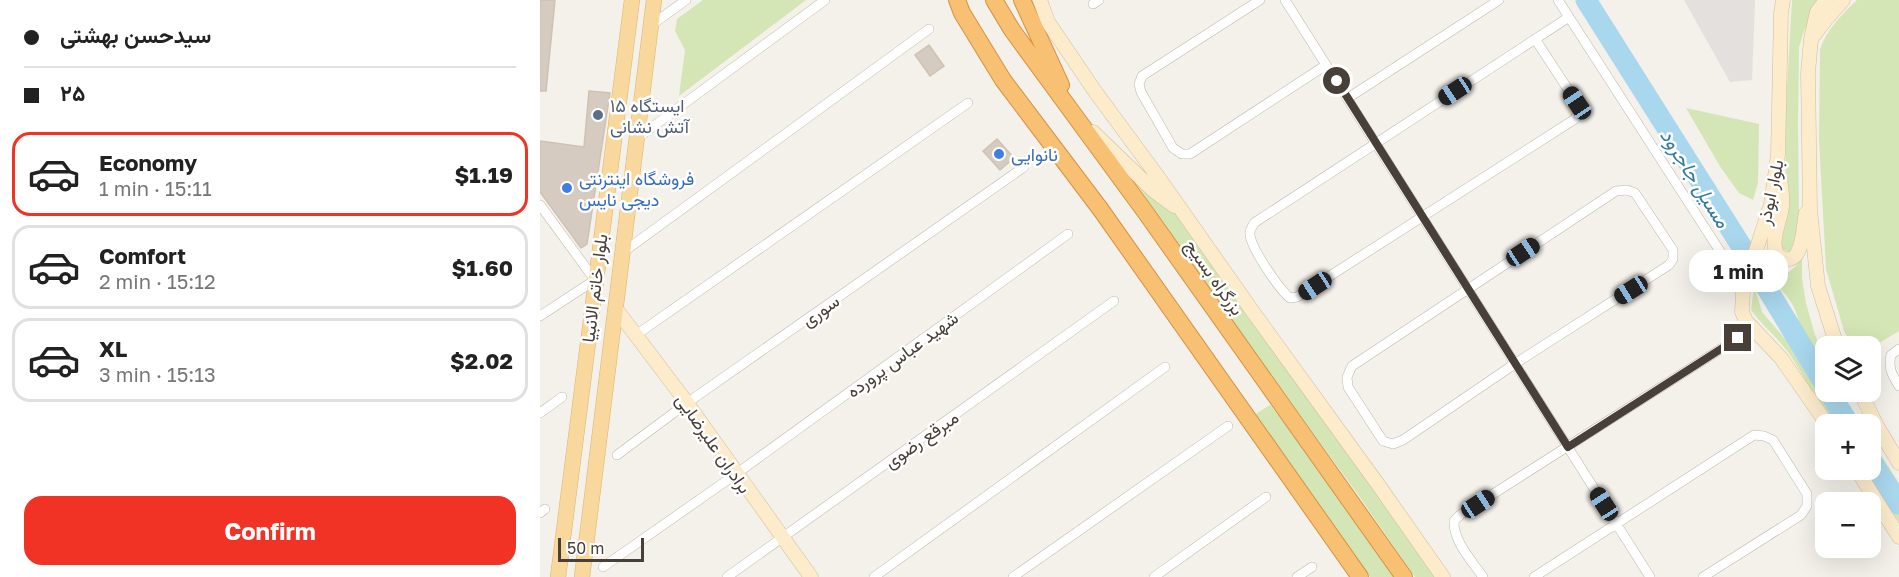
<!DOCTYPE html>
<meta charset="utf-8">
<style>
:root{--surface:#fff;--page:#f2f2f2;--text:#222;--muted:#767676;--line:#e0e0e0;--accent:#f03325}
body{margin:0;font-family:"Golos Text",Vazirmatn,sans-serif;background:var(--page);color:var(--text);height:100vh;display:flex;flex-direction:column;font-size:22px;white-space:nowrap}
*{box-sizing:border-box;margin:0}
p{font-size:20px;color:var(--muted)}
.icon{flex:none;width:33px;height:33px;fill:none;stroke:currentColor;stroke-width:2;stroke-linecap:round;stroke-linejoin:round}
.map{position:relative;flex:1;overflow:hidden}
.drawer{display:flex;flex-direction:column;background:var(--surface);width:540px}
.drawer>*{flex:none}
.banner{display:grid;align-content:center;height:132px;padding:0 24px;background:var(--surface)}
.buttons{position:absolute;left:1275px;top:336px;display:grid;gap:12px}
.buttons a{display:grid;place-items:center;width:66px;height:66px;border-radius:12px;background:var(--surface);box-shadow:0 6px 24px #0002;font-size:30px}
.scale{position:absolute;left:18px;bottom:15px;width:86px;box-sizing:border-box;padding-left:6px;border:3px solid #484038;border-top:0;font-size:16px;line-height:21px;white-space:nowrap;color:#484038;-webkit-text-stroke:4px #fff;paint-order:stroke}
.end{position:absolute;width:27px;height:27px;margin:-14px;border:8px solid #484038;background:#fff;box-shadow:0 0 0 3px #fff}
.from{border-radius:50%}
.bubble{position:absolute;height:42px;border-radius:18px;background:var(--surface);box-shadow:0 6px 24px #0002;font-size:20px;font-weight:700;line-height:42px;text-align:center}
.car{position:absolute;width:18px;height:36px;margin:-18px -9px;border-radius:8px;box-shadow:0 0 4px 2px #0007;background:linear-gradient(#222 24%,#8ab4d8 0 40%,#222 0 76%,#8ab4d8 0 86%,#222 0)}
.banner b{display:flex;align-items:center;gap:21px;height:57px;font-size:22px}
.banner b+b{border-top:2px solid var(--line)}
.banner i{width:15px;height:15px;background:var(--text)}
ul{padding:0;list-style:none}
li{display:flex;align-items:center;gap:18px;height:84px;margin:0 12px 9px;padding:0 12px;border:3px solid var(--line);border-radius:18px}
li div{flex:1}
li b{display:block;font-size:22px}
li em{font-style:normal;font-weight:700}
li.active{border-color:var(--accent)}
li>.icon{width:54px;height:54px;stroke-width:1.5}
.primary-button{display:flex;gap:12px;margin-top:auto;padding:12px 24px}
.primary-button a{flex:1;height:69px;border-radius:18px;background:var(--accent);color:#fff;font-size:24px;font-weight:700;line-height:69px;text-align:center}
main{display:flex;flex:1;min-height:0}
.map>svg:first-child{display:block}
.green{fill:#d4e6b5}
.parking{fill:#e3e0de}
.lines{fill:none;stroke-linecap:round;stroke-linejoin:round}
.river{stroke:#a9d7ed;stroke-width:21}
.building{fill:#d5cbc0;stroke:#d0c2b3;stroke-width:1.5}
.street-casing{stroke:#bfb7ac;stroke-width:10}
.secondary-casing{stroke:#d1bf9b;stroke-width:15}
.primary-casing{stroke:#deb36d;stroke-width:16}
.highway-casing{stroke:#d69341;stroke-width:18}
.street{stroke:#fff;stroke-width:9}
.secondary{stroke:#fceccc;stroke-width:14}
.primary{stroke:#f9d89d;stroke-width:15}
.highway{stroke:#f7c072;stroke-width:16}
.route{stroke:#484038;stroke-width:8}
.service-dot{fill:#5c6f8a;stroke:#fff;stroke-width:2}
.shop-dot{fill:#3f7fe0;stroke:#fff;stroke-width:2}
.labels{text-anchor:middle;dominant-baseline:central;stroke-width:5;stroke-linejoin:round;paint-order:stroke}
.service-label{font-size:18px;fill:#4e5e75;stroke:#fff;text-anchor:start}
.shop-label{font-size:18px;fill:#366cbe;stroke:#fff;text-anchor:start}
.street-label{font-size:18px;fill:#484038;stroke:#fff}
.water-label{font-size:20px;font-style:italic;fill:#327a9f;stroke:#fff}
</style>
<main>
<section class="drawer">
<div class="banner">
<b><i class="from"></i>سیدحسن بهشتی</b>
<b><i></i>۲۵</b>
</div>
<ul>
<li class="active"><svg class="icon" aria-label="car" viewBox="0 0 24 24"><path d="M5 17H2v-5l4-1 3-4h7l3 4 3 1v5h-3M9 17h6M6 11h13"/><circle cx="7" cy="17" r="2"/><circle cx="17" cy="17" r="2"/></svg><div><b>Economy</b><p>1 min · 15:11</p></div><em>$1.19</em></li>
<li><svg class="icon" aria-label="car" viewBox="0 0 24 24"><path d="M5 17H2v-5l4-1 3-4h7l3 4 3 1v5h-3M9 17h6M6 11h13"/><circle cx="7" cy="17" r="2"/><circle cx="17" cy="17" r="2"/></svg><div><b>Comfort</b><p>2 min · 15:12</p></div><em>$1.60</em></li>
<li><svg class="icon" aria-label="car" viewBox="0 0 24 24"><path d="M5 17H2v-5l4-1 3-4h7l3 4 3 1v5h-3M9 17h6M6 11h13"/><circle cx="7" cy="17" r="2"/><circle cx="17" cy="17" r="2"/></svg><div><b>XL</b><p>3 min · 15:13</p></div><em>$2.02</em></li>
</ul>
<div class="primary-button"><a>Confirm</a></div>
</section>
<div class="map">
<svg width="1359" height="577" viewBox="0 0 1359 577">
<rect width="100%" height="100%" fill="#f4f0ea"/>
<!-- green -->
<path class="green" d="M 163,0 L 266,0 L 139,96 L 145,50 L 135,31 L 137,19 Z
M 1252,0 L 1280,0 L 1264,31 L 1259,47 L 1258,122 L 1259,226 L 1257,241 L 1251,252 L 1241,249 L 1239,237 L 1246,197 L 1245,123 Z
M 1317,0 L 1359,0 L 1359,331 L 1331,348 L 1330,346 L 1313,346 L 1304,331 L 1286,269 L 1279,139 L 1280,49 C 1287,29 1302,14 1317,0 Z
M 1146,108 L 1219,124 L 1218,183 L 1213,200 L 1199,193 L 1181,168 Z
M 584,166 L 642,219 L 896,577 L 875,577 L 819,496 L 723,364 Z
M 1224,254 C 1229,267 1236,270 1249,272 L 1256,266 L 1262,256 L 1262,278 L 1266,303 L 1275,335 L 1285,358 L 1285,376 C 1279,365 1272,354 1266,343 C 1260,330 1259,315 1251,302 C 1238,282 1224,284 1224,254 Z
M 1214,285 L 1222,312 L 1247,341 L 1276,388 L 1313,424 L 1292,424 C 1277,401 1264,375 1248,352 C 1237,337 1222,325 1211,310 Z
M 730,405 L 779,466 L 854,577 L 830,577 L 714,415 Z
M 1331,440 L 1359,483 L 1359,522 L 1322,470 L 1330,470 Z"/>
<!-- parking -->
<path class="parking" d="M 1144,0 L 1215,0 L 1212,80 L 1190,82 Z"/>
<g class="lines">
<!-- river -->
<path class="river" d="M 1046,0 L 1200,244 L 1286,386
M 1289,392 L 1309,424
M 1330,459 L 1359,504"/>
</g>
<!-- building -->
<path class="building" d="M 0,0 L 15,0 L 6,91 L 0,91 Z
M 389,45 L 404,66 L 390,76 L 375,55 Z
M 49,91 L 70,93 L 47,244 L 41,248 L 0,192 L 0,141 L 44,147 Z
M 457,139 L 474,158 L 460,170 L 443,151 Z"/>
<g class="lines">
<!-- street casing -->
<g class="street-casing">
<path id="street" d="M 720,0 L 602,76 L 599,84 L 601,92 L 633,148 L 642,154 L 650,154 L 786,65
M 745,0 L 1110,577
M 1018,0 L 1183,256
M 553,4 L 559,0
M 110,26 L 146,0
M 995,39 L 1037,103 L 1039,109 L 1035,119 L 757,297 L 750,298 C 740,290 708,245 710,232 C 710,229 713,226 714,223 L 1029,17
M 808,98 L 959,0
M 96,139 L 285,0
M 1087,190 L 1095,193 L 1133,250 L 1133,259 L 1129,265 L 976,363 L 863,440 L 853,444 L 843,441 L 808,387 L 807,377 L 812,366 L 1076,191 Z
M 0,205 L 55,280 L 0,316
M 82,253 L 389,29
M 96,335 L 428,103
M 1359,349 L 1351,355 C 1348,368 1352,375 1359,386
M 0,413 L 22,397
M 77,455 L 147,403 L 484,167
M 0,513 L 5,509
M 63,567 L 196,474 L 528,234
M 187,577 L 574,301
M 334,577 L 625,367
M 473,577 L 688,426
M 614,577 L 726,497
M 757,577 L 772,567
M 943,577 C 932,561 913,541 914,521 L 920,515 L 1198,338
M 994,577 L 1214,435 L 1224,436 L 1233,440 L 1267,494 L 1267,506 L 1261,515 L 1163,577"/>
</g>
<!-- secondary casing -->
<g class="secondary-casing">
<path id="secondary" d="M 500,0 L 508,22 L 554,90 L 621,181 L 713,312 L 837,483 L 903,577
M 1243,0 L 1241,13 L 1238,155 L 1231,204 L 1203,291 L 1202,312 L 1206,321 L 1241,358 L 1287,424
M 1272,34 L 1277,12 L 1286,0
M 553,132 L 614,191 L 634,206
M 1240,178 C 1241,187 1243,197 1242,206 C 1241,220 1232,235 1235,248 C 1237,259 1249,263 1256,255 C 1264,244 1263,226 1266,213
M 76,309 L 147,403 L 271,577
M 1297,346 L 1278,286 L 1270,210 L 1268,73 L 1271,39 L 1287,18 L 1303,0
M 1320,392 L 1337,426 L 1359,463
M 1317,470 L 1359,537"/>
</g>
<!-- primary casing -->
<g class="primary-casing">
<path id="primary" d="M 18,577 L 92,0
M 42,577 L 114,0"/>
</g>
<!-- highway casing -->
<g class="highway-casing">
<path id="highway" d="M 417,0 L 422,13 L 463,80 L 561,210 L 820,577
M 454,0 L 472,30 L 606,213 L 864,577
M 482,0 L 521,85"/>
</g>
<!-- street -->
<use href="#street" class="street"/>
<!-- secondary -->
<use href="#secondary" class="secondary"/>
<!-- primary -->
<use href="#primary" class="primary"/>
<!-- highway -->
<use href="#highway" class="highway"/>
</g>
<g class="lines">
<!-- route -->
<path class="route" d="M 797,81 L 1028,447 L 1198,338"/>
</g>
<!-- markers -->
<circle class="service-dot" cx="58" cy="115" r="6"/>
<g class="shop-dot">
<circle cx="459" cy="154" r="6"/>
<circle cx="27" cy="188" r="6"/>
</g>
<g class="labels">
<!-- service labels -->
<g class="service-label">
<text x="70" y="105">ایستگاه ۱۵<tspan x="70" dy="21">آتش نشانی</tspan></text>
</g>
<!-- shop labels -->
<g class="shop-label">
<text x="471" y="154">نانوایی</text>
<text x="39" y="178">فروشگاه اینترنتی<tspan x="39" dy="21">دیجی نایس</tspan></text>
</g>
<!-- street labels -->
<g class="street-label">
<text transform="translate(1230 192) rotate(-78)">بلوار ابوذر</text>
<text transform="translate(675 277) rotate(55)">بزرگراه بسیج</text>
<text transform="translate(54 288) rotate(-83)">بلوار خاتم الانبیا</text>
<text transform="translate(280 310) rotate(-35)">سوری</text>
<text transform="translate(362 354) rotate(-36)">شهید عباس پرورده</text>
<text transform="translate(381 439) rotate(-35)">مبرقع رضوی</text>
<text transform="translate(174 443) rotate(55)">برادران علیرضایی</text>
</g>
<!-- water labels -->
<g class="water-label">
<text transform="translate(1156 178) rotate(58)">مسیل جاجرود</text>
</g>
</g>
</svg>
<div class="buttons">
<a><svg class="icon" aria-label="layers" viewBox="0 0 24 24"><path d="M12 4l9 5-9 5-9-5zM3 14l9 5 9-5"/></svg></a>
<a>+</a>
<a>−</a>
</div>
<div class="scale">50 m</div>
<i class="end from" style="left:797px;top:81px"></i>
<i class="end" style="left:1198px;top:338px"></i>
<div class="bubble" style="left:1149px;top:250px;width:99px">1 min</div>
<i class="car" style="left:915px;top:91px;rotate:237deg"></i>
<i class="car" style="left:1037px;top:103px;rotate:326deg"></i>
<i class="car" style="left:983px;top:252px;rotate:57deg"></i>
<i class="car" style="left:775px;top:286px;rotate:237deg"></i>
<i class="car" style="left:1091px;top:290px;rotate:238deg"></i>
<i class="car" style="left:938px;top:504px;rotate:57deg"></i>
<i class="car" style="left:1064px;top:504px;rotate:327deg"></i>
</div>
</main>
